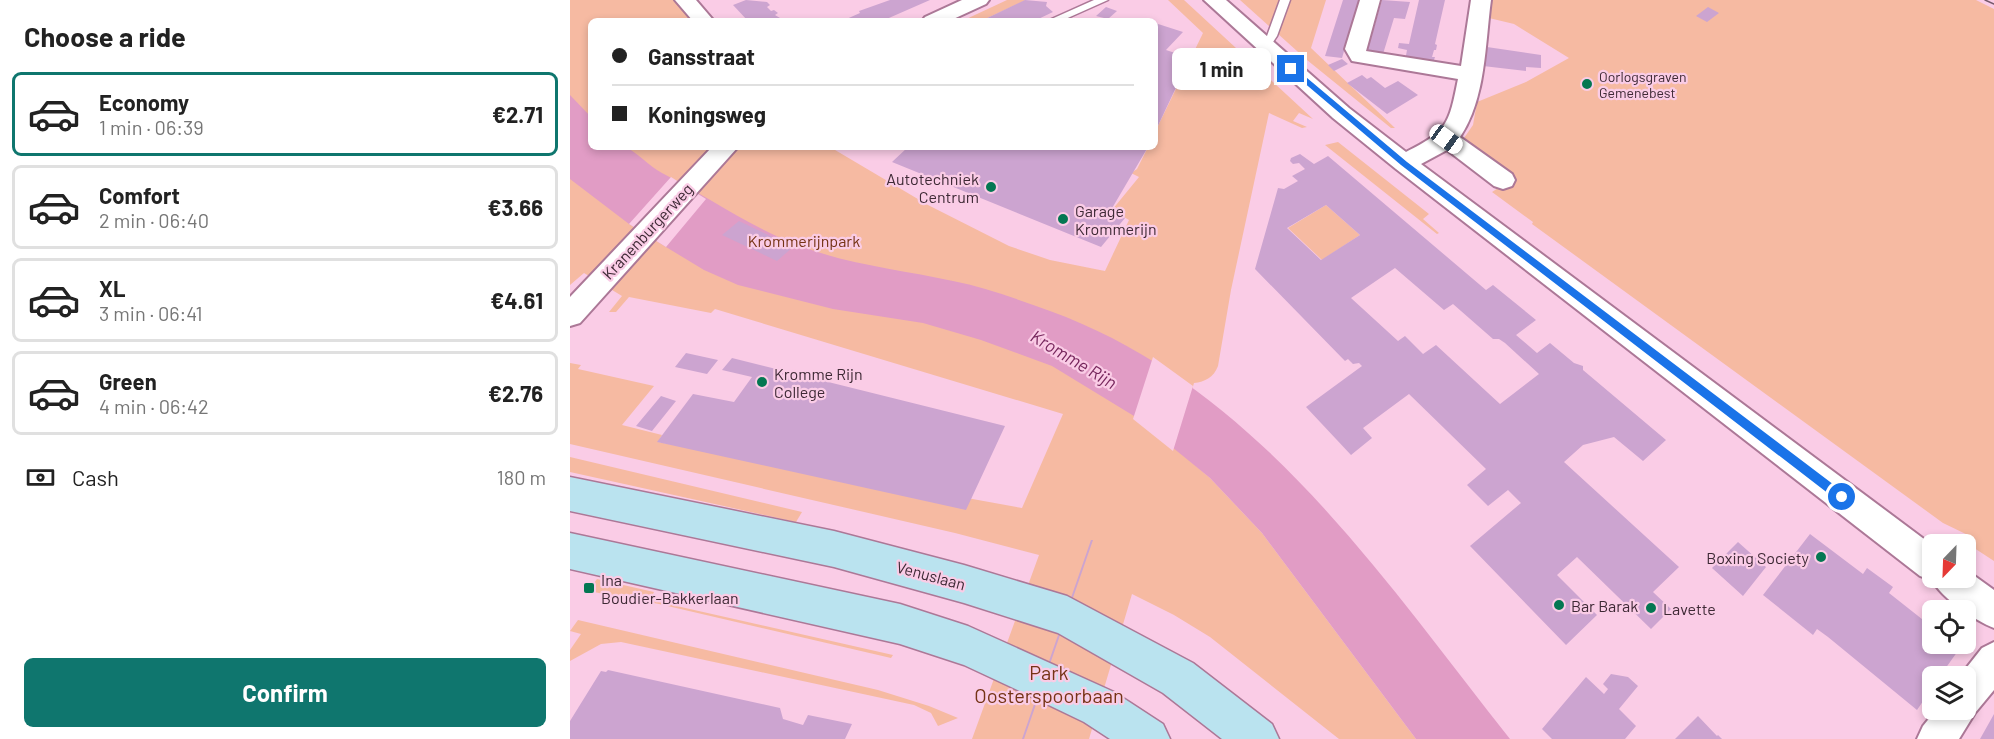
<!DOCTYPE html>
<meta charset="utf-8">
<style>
:root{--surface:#fff;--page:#f6f6f6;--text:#222;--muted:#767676;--line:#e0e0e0;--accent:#0f766e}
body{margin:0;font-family:Barlow,sans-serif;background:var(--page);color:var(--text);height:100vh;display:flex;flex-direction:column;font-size:22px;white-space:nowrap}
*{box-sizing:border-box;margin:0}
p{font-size:20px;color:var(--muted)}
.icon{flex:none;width:33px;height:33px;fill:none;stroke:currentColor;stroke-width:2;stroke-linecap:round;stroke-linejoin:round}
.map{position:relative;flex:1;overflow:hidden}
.drawer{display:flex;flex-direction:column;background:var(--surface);width:570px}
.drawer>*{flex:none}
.guide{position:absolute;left:18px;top:18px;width:570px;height:132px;border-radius:9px;box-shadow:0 3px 9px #0003;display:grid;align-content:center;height:132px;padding:0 24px;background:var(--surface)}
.needle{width:39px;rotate:203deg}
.controls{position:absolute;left:1352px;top:534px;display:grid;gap:12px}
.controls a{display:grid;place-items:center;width:54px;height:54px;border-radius:9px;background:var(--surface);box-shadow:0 3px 9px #0003;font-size:30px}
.end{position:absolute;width:27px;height:27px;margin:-14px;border:8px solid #1a73e8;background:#fff;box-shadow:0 0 0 3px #fff}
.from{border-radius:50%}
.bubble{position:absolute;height:42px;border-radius:9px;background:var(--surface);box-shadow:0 3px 9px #0003;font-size:20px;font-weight:700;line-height:42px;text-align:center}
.car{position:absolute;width:18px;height:36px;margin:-18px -9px;border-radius:8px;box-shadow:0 0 4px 2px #0007;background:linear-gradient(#fff 24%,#345 0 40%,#fff 0 76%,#345 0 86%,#fff 0)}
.guide b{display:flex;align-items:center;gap:21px;height:57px;font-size:22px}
.guide b+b{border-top:2px solid var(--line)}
.guide i{width:15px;height:15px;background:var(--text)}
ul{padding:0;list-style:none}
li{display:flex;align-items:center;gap:18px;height:84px;margin:0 12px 9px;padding:0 12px;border:3px solid var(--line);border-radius:9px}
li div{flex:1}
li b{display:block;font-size:22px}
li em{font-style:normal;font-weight:700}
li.current{border-color:var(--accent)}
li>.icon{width:54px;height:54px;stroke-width:1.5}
h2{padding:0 24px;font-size:27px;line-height:72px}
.pay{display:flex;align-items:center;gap:15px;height:66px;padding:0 24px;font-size:22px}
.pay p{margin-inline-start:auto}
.button{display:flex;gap:12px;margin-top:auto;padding:12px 24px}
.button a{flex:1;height:69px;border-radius:9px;background:var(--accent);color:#fff;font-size:24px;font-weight:700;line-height:69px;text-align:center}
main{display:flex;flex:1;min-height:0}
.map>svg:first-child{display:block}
.green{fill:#f6baa2}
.water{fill:#e19cc5}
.pier{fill:#facce6}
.building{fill:#cca4d0;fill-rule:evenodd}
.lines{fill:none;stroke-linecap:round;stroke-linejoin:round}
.lane-casing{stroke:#ac7897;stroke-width:3}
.street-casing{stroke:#ac7897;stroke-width:4}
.secondary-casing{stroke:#ac7897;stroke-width:3}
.lane{fill:#fff;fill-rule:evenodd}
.street{fill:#fff;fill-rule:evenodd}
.secondary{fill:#bae3ef;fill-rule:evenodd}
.tram{stroke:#755969;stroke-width:1.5}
.route{fill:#1a73e8}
.poi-dot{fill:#037752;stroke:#facce6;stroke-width:2}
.labels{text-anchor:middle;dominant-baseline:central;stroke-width:4.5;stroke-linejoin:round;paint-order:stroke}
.far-poi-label{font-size:14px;fill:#3e2935;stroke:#facce6;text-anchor:start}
.poi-label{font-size:16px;fill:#3e2935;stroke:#facce6;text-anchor:start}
.street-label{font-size:16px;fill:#3e2935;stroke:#facce6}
.park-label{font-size:16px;fill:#753315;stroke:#facce6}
.water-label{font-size:18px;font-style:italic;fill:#77275d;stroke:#facce6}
.near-park-label{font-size:20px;fill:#753315;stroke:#facce6}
</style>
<main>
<section class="drawer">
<h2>Choose a ride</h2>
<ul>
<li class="current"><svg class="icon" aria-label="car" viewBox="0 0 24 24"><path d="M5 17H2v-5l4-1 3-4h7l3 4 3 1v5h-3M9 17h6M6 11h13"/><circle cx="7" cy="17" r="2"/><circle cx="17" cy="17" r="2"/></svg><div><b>Economy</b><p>1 min · 06:39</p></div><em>€2.71</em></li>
<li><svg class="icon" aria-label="car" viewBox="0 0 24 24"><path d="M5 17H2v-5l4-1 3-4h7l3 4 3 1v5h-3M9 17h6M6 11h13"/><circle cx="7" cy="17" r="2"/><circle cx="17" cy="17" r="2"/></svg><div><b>Comfort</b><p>2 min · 06:40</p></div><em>€3.66</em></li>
<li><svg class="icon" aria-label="car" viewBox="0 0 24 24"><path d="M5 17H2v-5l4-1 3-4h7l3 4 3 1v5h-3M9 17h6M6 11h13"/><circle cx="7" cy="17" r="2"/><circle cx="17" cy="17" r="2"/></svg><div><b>XL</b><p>3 min · 06:41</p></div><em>€4.61</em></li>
<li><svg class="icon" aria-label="car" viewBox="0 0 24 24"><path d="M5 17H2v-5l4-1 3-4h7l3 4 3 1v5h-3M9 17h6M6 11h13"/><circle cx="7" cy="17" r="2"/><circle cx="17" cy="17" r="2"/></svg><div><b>Green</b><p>4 min · 06:42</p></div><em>€2.76</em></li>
</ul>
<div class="pay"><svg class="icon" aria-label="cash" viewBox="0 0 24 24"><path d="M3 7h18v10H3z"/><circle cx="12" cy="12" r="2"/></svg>Cash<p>180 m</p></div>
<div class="button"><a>Confirm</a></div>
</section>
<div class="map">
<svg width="1424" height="739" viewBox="0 0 1424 739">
<rect width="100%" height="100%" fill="#facce6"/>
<!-- green -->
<path class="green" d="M 0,0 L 106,0 L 125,21 L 21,21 L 21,147 L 260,147 L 358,205 L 439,246 L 480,260 L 535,271 L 559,220 L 542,210 L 569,177 L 561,173 L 567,169 L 578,147 L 585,147 L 585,132 L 633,33 L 598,0 L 614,0 L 743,119 L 729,113 L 723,121 L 737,127 L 732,128 L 699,113 L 661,290 L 648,366 C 644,377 635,382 624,383 L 605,448 L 640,478 L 692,533 L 846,739 L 769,739 L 640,637 L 604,615 L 562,594 L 519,739 L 402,739 L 469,555 L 385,533 L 0,444 L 0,363 L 11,365 L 8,369 L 84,386 L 52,425 L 92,435 L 88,442 L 452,508 L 493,414 L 145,309 L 141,313 L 59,297 L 46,312 L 39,312 L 52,296 L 14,273 L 0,285 Z
M 437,0 L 456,0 L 411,21 L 392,21 Z
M 670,0 L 756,0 L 741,48 L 825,128 L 821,128 L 737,60 Z
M 916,0 L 1406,0 L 1424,9 L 1424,561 L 1401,546 L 1402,537 L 1373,523 L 962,224 L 963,222 L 922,192 L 942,179 L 892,141 L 903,125 L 907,102 L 956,82 L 999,58 L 944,24 L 919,18 Z
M 768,142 L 859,214 L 853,219 L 869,233 L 867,234 L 755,145 Z
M 756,205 L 790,235 L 752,260 L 718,228 Z
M 0,457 L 232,512 L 226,522 L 0,472 Z
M 27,579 L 84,592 L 80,600 L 323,655 L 321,658 L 89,604 L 18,591 Z
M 8,620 L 308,690 L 359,706 L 388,718 L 368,726 L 361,713 L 344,705 L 51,642 L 31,644 L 0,661 L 0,650 L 11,634 L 0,631 Z"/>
<!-- water -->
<path class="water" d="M 0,95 L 21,117 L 21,147 C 31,147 46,144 55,147 C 66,151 80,167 92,173 C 139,197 183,229 233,247 C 281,265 333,270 383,281 C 415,287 449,300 480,311 C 686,386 810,575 940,739 L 846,739 L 692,533 L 640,478 L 564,416 L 482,366 L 411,340 L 353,323 L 263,309 L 168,285 L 134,270 L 96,247 L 59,224 L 0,179 Z"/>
<!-- pier -->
<path class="pier" d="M 101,177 L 136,199 L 96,247 L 59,224 Z
M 583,357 L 623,386 L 603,451 L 563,419 Z"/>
<!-- building -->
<path class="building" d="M 176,0 L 197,2 L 200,5 L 197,7 L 201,11 L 204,10 L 208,13 L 205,15 L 215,21 L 178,21 L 163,5 Z
M 320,0 L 360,0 L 312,21 L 272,21 L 290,13 L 289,11 Z
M 455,0 L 477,2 L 476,6 L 483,12 L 464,21 L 411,21 Z
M 773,0 L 789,0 L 772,58 L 755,56 Z
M 812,0 L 840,2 L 835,19 L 824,18 L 813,54 L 797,52 Z
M 849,0 L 875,0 L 865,44 L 867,45 L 866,50 L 864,50 L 862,57 L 865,57 L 863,63 L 835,61 L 837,50 L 828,48 L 829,43 L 839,44 Z
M 536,7 L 547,11 L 538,19 L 526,16 Z
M 1138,7 L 1149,13 L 1137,22 L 1126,16 Z
M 585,23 L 613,32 L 596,50 L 620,58 L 585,132 Z
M 917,47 L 971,55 L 971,68 L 956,67 L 956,71 L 913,66 Z
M 772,59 L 778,64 L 764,71 L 758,65 Z
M 792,75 L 797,79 L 801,77 L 815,88 L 828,81 L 848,95 L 817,114 L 777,83 Z
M 338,147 L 497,149 L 578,147 L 541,210 L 555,218 L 531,247 L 322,162 Z
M 730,154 L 744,164 L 758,156 L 916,290 L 923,285 L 966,320 L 946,335 L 967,353 L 980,343 L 1004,363 L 1013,366 L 1013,370 L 1096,440 L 1073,461 L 1044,437 L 1013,445 L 994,462 L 1109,567 L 1083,592 L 1101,609 L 1081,629 L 1007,557 L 987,575 L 1027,615 L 996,645 L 900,546 L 951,503 L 938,490 L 918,506 L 897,485 L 916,469 L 839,394 L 793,428 L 802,438 L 781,455 L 736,407 L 792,366 L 789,363 L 783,364 L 778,359 L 775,361 L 685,269 L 708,188 L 714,189 L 728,181 L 722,176 L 735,169 L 729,163 L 723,164 L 720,161 L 721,158 ZM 756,205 L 790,235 L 751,260 L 717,228 ZM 825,268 L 874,310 L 883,304 L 923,339 L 929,339 L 935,343 L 969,374 L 930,404 L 866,345 L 853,354 L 835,336 L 828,341 L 781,298 Z
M 169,221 L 223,247 L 207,261 L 152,235 Z
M 116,353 L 148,360 L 137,374 L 105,367 Z
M 162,358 L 435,426 L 396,510 L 87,442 L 123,394 L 164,402 L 182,377 L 152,370 Z
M 91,396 L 106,401 L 82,431 L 66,426 Z
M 1240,534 L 1293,574 L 1297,568 L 1323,587 L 1319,593 L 1362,627 L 1362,644 L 1383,644 L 1390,648 L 1370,676 L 1362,676 L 1362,688 L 1347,710 L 1258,637 L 1247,629 L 1243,635 L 1193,595 Z
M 521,540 L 523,540 L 454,739 L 452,739 Z
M 1168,542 L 1196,567 L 1173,596 L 1142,568 Z
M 38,670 L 210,708 L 213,719 L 233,725 L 238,715 L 282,724 L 275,739 L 0,739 L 0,721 L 31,671 L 36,672 Z
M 1041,674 L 1058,677 L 1068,686 L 1049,709 L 1066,726 L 1055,739 L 982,739 L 972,729 L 1016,677 L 1034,694 L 1038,689 L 1033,684 Z
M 1424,714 L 1424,739 L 1410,739 L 1419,723 Z
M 1128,716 L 1147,736 L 1148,735 L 1152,739 L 1105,739 Z"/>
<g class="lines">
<!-- lane casing -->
<g class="lane-casing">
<path id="lane" d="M 524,0 L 538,0 L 491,21 L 477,21 Z
M 710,0 L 720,0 L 707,36 L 699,48 L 691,48 L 689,46 L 697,36 Z"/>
</g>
<!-- street casing -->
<g class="street-casing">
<path id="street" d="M 105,0 L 126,0 L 144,21 L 123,21 Z
M 392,0 L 419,0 L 416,4 L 379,21 L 352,21 L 355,17 Z
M 634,0 L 656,0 L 779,108 L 836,152 C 878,131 879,124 888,79 L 782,61 L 775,49 L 790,0 L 810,0 L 796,51 L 891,66 L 901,0 L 921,0 C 915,44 916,99 890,137 L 942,174 L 945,180 L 942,186 L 933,189 L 924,186 L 877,150 L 851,164 L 1362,545 L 1362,578 L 1395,578 L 1395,569 L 1424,590 L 1424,628 C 1406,621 1371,598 1363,581 L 1350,576 L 826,169 L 763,118 Z
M 142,147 L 168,147 L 10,323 L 0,326 L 0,297 Z
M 1424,642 L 1424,690 L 1405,713 L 1389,739 L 1347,739 L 1353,726 L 1366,710 L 1395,710 L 1395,676 L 1390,676 L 1412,648 Z"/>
</g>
<!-- secondary casing -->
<g class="secondary-casing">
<path id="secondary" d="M 0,477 L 264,531 L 394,565 L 497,596 L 623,663 L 702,724 L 709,739 L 652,739 L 593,693 L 488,633 L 394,603 L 264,567 L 0,511 Z
M 0,533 L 330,604 L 398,626 L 544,692 L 593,724 L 600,739 L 540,739 L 514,722 L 439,686 L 394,665 L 330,644 L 0,569 Z"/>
</g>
<!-- lane -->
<use href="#lane" class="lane"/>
<!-- street -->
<use href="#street" class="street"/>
<!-- secondary -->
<use href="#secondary" class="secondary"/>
<!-- tram -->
<path class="tram" d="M 1415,0 L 1424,4"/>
</g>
<!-- route -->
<path class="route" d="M 719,67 L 724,67 L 837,162 L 1276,494 L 1276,501 L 1268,501 L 831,165 L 719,70 Z"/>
<!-- markers -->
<g class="poi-dot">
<circle cx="1017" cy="84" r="6"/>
<circle cx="421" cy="187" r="6"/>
<circle cx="493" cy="219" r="6"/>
<circle cx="192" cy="382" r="6"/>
<circle cx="1251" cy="557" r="6"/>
<rect x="13" y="582" width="12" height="12" rx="3"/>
<circle cx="989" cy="605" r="6"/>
<circle cx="1081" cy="608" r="6"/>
</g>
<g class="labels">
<!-- far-poi labels -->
<g class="far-poi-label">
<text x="1029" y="76">Oorlogsgraven<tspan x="1029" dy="16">Gemenebest</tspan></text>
</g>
<!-- poi labels -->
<g class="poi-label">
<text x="409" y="178" text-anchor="end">Autotechniek<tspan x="409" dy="18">Centrum</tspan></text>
<text x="505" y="210">Garage<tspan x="505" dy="18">Krommerijn</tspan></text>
<text x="204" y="373">Kromme Rijn<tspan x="204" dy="18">College</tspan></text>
<text x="1239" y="557" text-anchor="end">Boxing Society</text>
<text x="31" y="579">Ina<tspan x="31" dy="18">Boudier-Bakkerlaan</tspan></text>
<text x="1001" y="605">Bar Barak</text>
<text x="1093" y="608">Lavette</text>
</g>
<!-- street labels -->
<g class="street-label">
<text transform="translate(77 231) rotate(-47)">Kranenburgerweg</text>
<text transform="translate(361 575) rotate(15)">Venuslaan</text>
</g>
<!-- park labels -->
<g class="park-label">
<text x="234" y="240">Krommerijnpark</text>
</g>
<!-- water labels -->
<g class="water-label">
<text transform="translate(504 359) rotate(31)">Kromme Rijn</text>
</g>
<!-- near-park labels -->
<g class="near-park-label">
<text x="479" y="672">Park<tspan x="479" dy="23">Oosterspoorbaan</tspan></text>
</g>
</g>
</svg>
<div class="controls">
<a><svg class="needle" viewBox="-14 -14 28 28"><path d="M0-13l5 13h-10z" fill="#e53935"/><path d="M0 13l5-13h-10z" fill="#767676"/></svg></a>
<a><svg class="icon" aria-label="locate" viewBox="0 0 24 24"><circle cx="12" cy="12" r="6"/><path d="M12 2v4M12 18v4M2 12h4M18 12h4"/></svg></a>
<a><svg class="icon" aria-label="layers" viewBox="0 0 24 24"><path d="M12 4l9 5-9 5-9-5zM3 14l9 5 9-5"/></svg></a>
</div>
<i class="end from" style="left:1272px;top:497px"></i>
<i class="end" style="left:721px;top:69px"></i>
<div class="bubble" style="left:602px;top:48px;width:99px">1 min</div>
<i class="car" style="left:876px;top:139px;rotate:126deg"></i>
<div class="guide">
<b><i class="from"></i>Gansstraat</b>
<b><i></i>Koningsweg</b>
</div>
</div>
</main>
